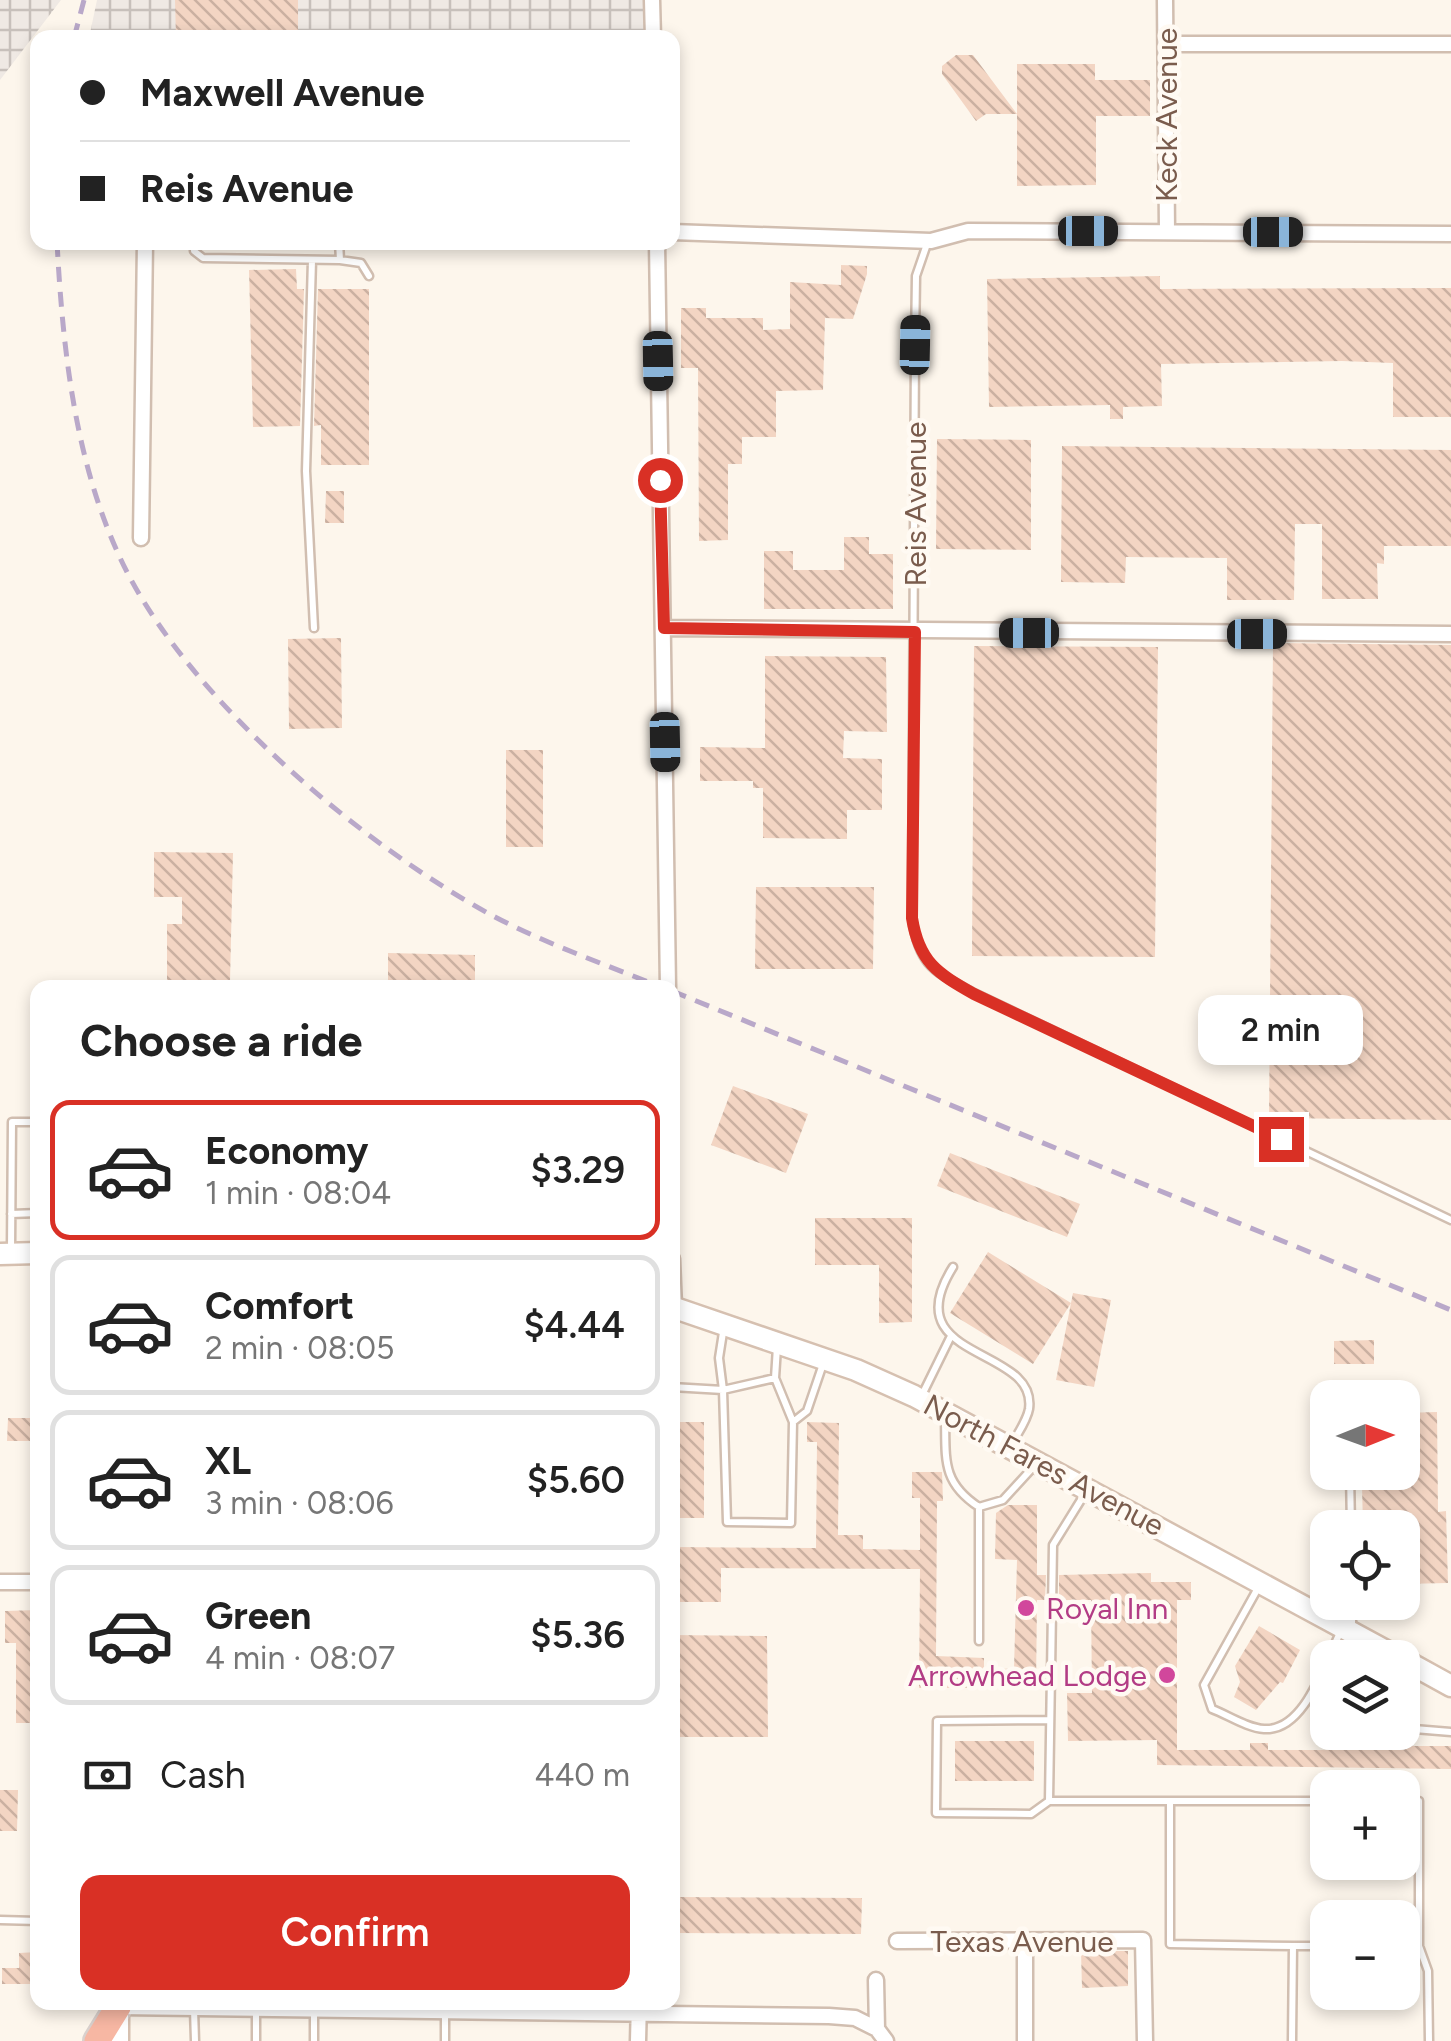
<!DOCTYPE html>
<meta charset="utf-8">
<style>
:root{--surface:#fff;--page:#f2f2f2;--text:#222;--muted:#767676;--line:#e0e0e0;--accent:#d93025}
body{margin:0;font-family:Figtree,sans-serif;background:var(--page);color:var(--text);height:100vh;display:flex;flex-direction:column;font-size:38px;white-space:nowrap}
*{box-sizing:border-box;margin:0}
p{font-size:32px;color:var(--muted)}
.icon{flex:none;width:55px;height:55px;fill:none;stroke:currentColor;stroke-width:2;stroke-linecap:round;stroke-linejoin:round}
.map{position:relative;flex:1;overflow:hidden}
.drawer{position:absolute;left:30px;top:980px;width:650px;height:1030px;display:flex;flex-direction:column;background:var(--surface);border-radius:20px;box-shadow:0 5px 15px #0003}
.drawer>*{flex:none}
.guide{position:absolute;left:30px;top:30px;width:650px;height:220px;border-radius:20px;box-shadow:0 5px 15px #0003;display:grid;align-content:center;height:220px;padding:0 50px;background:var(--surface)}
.needle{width:65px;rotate:89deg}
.controls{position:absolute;left:1310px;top:1380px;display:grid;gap:20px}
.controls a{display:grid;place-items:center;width:110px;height:110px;border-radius:20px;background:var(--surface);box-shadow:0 5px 15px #0003;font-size:50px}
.end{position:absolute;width:45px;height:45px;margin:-22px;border:12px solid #d93025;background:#fff;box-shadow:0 0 0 5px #fff}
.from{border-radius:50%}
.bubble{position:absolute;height:70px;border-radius:20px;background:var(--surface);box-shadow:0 5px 15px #0003;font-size:32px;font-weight:600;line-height:70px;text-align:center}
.car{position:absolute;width:30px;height:60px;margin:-30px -15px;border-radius:12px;box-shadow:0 0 8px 2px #0007;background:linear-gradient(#222 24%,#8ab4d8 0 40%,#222 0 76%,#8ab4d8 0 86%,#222 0)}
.guide b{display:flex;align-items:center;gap:35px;height:95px;font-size:38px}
.guide b+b{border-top:2px solid var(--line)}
.guide i{width:25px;height:25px;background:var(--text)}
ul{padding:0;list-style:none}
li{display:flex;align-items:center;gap:30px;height:140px;margin:0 20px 15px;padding:0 30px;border:5px solid var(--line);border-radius:20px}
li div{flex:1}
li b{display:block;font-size:38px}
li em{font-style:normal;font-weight:600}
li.active{border-color:var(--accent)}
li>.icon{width:90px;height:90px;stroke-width:1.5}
h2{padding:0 50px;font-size:45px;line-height:120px}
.pay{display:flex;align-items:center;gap:25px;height:110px;padding:0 50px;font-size:38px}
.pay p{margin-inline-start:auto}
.action{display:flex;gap:20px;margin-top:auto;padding:20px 50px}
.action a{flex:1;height:115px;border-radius:20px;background:var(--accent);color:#fff;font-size:40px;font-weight:600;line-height:115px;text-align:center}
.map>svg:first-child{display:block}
.industrial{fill:url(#industrial-grid)}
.building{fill:url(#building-back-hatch)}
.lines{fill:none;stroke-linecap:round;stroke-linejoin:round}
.lane-casing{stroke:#d1beb0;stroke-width:11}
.street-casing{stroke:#d1beb0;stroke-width:19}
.secondary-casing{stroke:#d6c0b0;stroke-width:25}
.highway-casing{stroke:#dad1cd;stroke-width:30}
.lane{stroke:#fff;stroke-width:6}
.street{stroke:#fff;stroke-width:14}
.secondary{stroke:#fff;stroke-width:20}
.highway{stroke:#f7b7a3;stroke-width:25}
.rail{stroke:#b9a8c9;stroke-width:5;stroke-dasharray:15 10;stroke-linecap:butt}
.route{stroke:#d93025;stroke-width:12}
.hotel-dot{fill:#d1479c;stroke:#fffaf3;stroke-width:4}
.labels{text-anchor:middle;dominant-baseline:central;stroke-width:9;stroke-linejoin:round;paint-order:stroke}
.street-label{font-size:30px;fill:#7a5c4d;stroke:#fffaf3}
.hotel-label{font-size:30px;fill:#b23c85;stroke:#fffaf3;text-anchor:start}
</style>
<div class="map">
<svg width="1451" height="2041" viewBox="0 0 1451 2041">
<defs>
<pattern id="industrial-grid" width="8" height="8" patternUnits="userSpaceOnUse" patternTransform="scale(2.5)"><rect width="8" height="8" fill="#efe9e4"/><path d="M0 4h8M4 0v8" fill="none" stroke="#c7c0bb"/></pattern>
<pattern id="building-back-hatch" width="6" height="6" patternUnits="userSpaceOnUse" patternTransform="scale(2.5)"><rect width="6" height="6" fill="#f3d5c3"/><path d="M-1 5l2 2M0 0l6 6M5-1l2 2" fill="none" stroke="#cab0a1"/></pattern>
</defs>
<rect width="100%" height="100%" fill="#fdf6ec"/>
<!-- industrial -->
<path class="industrial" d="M 0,0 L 61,0 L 0,80 Z
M 97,0 L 652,0 L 653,37 L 89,38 Z"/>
<!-- building -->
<path class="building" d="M 175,0 L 298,0 L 298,38 L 176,38 Z
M 956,55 L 973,55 L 1017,114 L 1017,64 L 1095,64 L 1095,80 L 1150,80 L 1150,116 L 1096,116 L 1096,185 L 1017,186 L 1017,114 L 986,114 L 976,121 L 942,74 L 942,66 Z
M 841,265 L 867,266 L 867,274 L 853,319 L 825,318 L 823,390 L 776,391 L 776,437 L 742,437 L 742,464 L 728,464 L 728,540 L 699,541 L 698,368 L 681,368 L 681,308 L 706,308 L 706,318 L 763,318 L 763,330 L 790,329 L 790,282 L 841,285 Z
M 296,269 L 297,289 L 304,289 L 300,426 L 253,427 L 249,270 Z
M 1160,276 L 1160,289 L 1451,288 L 1451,417 L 1393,417 L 1393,363 L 1342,361 L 1161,364 L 1162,406 L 1123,407 L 1123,419 L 1110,419 L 1110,405 L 989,407 L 987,279 Z
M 318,289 L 369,289 L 369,465 L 321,465 L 321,425 L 314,426 Z
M 937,439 L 1031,440 L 1031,550 L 936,549 Z
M 1062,446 L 1451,450 L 1451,546 L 1384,546 L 1384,564 L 1377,563 L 1378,599 L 1322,599 L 1322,524 L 1295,524 L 1294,600 L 1227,600 L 1227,558 L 1126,557 L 1125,583 L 1061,582 Z
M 326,491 L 344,491 L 344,523 L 325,523 Z
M 844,537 L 869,537 L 869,554 L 893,554 L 893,609 L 764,609 L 764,551 L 793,551 L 793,570 L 844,570 Z
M 341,638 L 342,728 L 289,729 L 288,639 Z
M 1273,643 L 1451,645 L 1451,1120 L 1269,1118 Z
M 974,646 L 1158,647 L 1155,957 L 972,956 Z
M 765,656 L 886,657 L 887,732 L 844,731 L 843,758 L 882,759 L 882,810 L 847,810 L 847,839 L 763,838 L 763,788 L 753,788 L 753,781 L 700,781 L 700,747 L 765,748 Z
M 506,750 L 543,750 L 543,847 L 506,847 Z
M 154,852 L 233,853 L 230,982 L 167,981 L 167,924 L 182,924 L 182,897 L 154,897 Z
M 756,887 L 874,887 L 873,969 L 755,969 Z
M 388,953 L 475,955 L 475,988 L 388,988 Z
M 733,1086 L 808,1114 L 786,1173 L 711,1145 Z
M 950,1153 L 1080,1204 L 1067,1237 L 937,1186 Z
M 815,1218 L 912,1218 L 912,1322 L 879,1323 L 879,1265 L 815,1265 Z
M 988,1252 L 1071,1303 L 1073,1293 L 1111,1300 L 1094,1387 L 1056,1380 L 1071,1303 L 1033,1364 L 950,1313 Z
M 1374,1340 L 1374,1364 L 1334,1364 L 1334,1341 Z
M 1437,1412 L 1438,1512 L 1446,1511 L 1448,1583 L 1403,1584 L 1402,1528 L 1363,1526 L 1362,1486 L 1374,1486 L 1374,1472 L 1402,1472 L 1402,1413 Z
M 8,1418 L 38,1418 L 38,1441 L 7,1441 Z
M 672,1422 L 704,1422 L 704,1518 L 672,1518 Z
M 807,1422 L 839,1423 L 838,1535 L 863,1535 L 863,1549 L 920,1550 L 920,1498 L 912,1498 L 912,1472 L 942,1472 L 943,1501 L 937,1501 L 936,1656 L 984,1658 L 984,1668 L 1014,1669 L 1017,1560 L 995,1559 L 996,1513 L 1008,1505 L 1037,1505 L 1037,1575 L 1046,1575 L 1045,1600 L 1037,1600 L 1036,1688 L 919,1688 L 920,1569 L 721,1568 L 721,1602 L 672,1602 L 672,1547 L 816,1548 L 817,1442 L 807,1442 Z
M 1151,1573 L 1151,1582 L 1191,1582 L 1191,1600 L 1177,1600 L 1177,1750 L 1250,1750 L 1250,1743 L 1268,1743 L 1268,1750 L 1349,1750 L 1349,1733 L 1378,1733 L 1378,1746 L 1451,1746 L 1451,1769 L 1157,1765 L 1157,1740 L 1068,1741 L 1067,1693 L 1092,1693 L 1091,1600 L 1059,1600 L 1059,1575 Z
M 38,1610 L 38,1723 L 16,1723 L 16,1643 L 5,1643 L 5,1611 Z
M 1259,1626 L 1300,1650 L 1283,1683 L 1280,1682 L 1256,1710 L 1234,1697 L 1240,1682 L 1235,1666 Z
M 672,1635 L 767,1636 L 768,1737 L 677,1737 L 678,1664 L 672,1664 Z
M 955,1741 L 1034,1741 L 1034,1781 L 955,1781 Z
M 0,1790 L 18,1790 L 17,1831 L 0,1831 Z
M 676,1897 L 862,1898 L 861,1934 L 675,1933 Z
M 1081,1951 L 1128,1951 L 1128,1986 L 1082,1988 Z
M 38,1952 L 38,1984 L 2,1984 L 2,1968 L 19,1968 L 19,1953 Z"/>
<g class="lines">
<!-- lane casing -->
<g class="lane-casing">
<path id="lane" d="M 194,242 L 194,251 L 203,258 L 340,260 L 339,242
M 927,244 L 916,276 L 915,345 L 912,918 C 919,967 934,971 974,993 L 1451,1220
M 312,260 L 306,471 L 314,628
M 340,260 L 361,263 L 369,276
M 11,1214 L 38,1213
M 11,1248 L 12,1122 L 38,1122
M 953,1267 C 893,1362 1038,1345 1029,1409 C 1027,1421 1017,1434 1012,1444
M 724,1326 L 719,1358 L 723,1390 L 775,1378
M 672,1387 L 723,1390 L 727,1522 L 791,1523 L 793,1422 L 775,1378 L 777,1347
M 1349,1390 L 1349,1398
M 922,1395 L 950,1338
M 945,1417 C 946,1459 941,1482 979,1507 L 1003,1500 L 1036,1464
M 793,1422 L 807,1411 L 823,1364
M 1350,1472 L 1351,1528
M 1084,1495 L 1053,1545 L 1049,1801 L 1328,1801
M 1258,1588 L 1204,1685 L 1212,1709 C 1228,1715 1247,1728 1264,1729 C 1305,1732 1325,1662 1340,1633
M 1352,1602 L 1352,1625
M 979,1641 L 979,1507
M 1402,1728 L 1451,1732
M 1049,1801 L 1031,1814 L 936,1813 L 937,1721 L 1049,1720
M 1170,1801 L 1170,1944 L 1293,1946
M 1402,1801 L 1419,1801 L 1419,1946 L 1428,1971 L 1429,2041
M 0,1920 L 38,1921
M 1402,1946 L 1419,1946
M 194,2009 L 195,2041
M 445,2012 L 445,2041
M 256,2041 L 256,2009
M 314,2041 L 314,2010
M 1292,2041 L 1293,1946 L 1328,1946"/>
</g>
<!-- street casing -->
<g class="street-casing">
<path id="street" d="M 652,0 L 653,38
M 1165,0 L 1167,231
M 1166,44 L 1451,44
M 672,232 L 931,241 L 968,231 L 1451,234
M 657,242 L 668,988
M 141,538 L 145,242
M 664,628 L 1451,634
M 672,1259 L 674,1307
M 0,1582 L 38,1582
M 897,1941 L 1143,1940 L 1145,2041
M 876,1980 L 877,2029 L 886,2041
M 118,2007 L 829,2016 L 855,2018 L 877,2029
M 638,2041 L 639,2002
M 1025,2041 L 1025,1941"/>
</g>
<!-- secondary casing -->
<g class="secondary-casing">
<path id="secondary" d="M 0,1254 L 38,1253
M 672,1307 L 856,1370 L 914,1396 L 1399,1658
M 1402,1659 L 1451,1686
M 118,2041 L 118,2003"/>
</g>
<!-- highway casing -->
<g class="highway-casing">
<path id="highway" d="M 97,2041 L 118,2007"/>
</g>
<!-- lane -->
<use href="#lane" class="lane"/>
<!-- street -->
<use href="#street" class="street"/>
<!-- secondary -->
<use href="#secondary" class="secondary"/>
<!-- highway -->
<use href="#highway" class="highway"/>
<!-- rail -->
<path class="rail" d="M 74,38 L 84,0
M 57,242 C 63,354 76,473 128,574 C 197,706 365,847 495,917 C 549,945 607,965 663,988
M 672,991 L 1451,1310"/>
</g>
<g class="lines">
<!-- route -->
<path class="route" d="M 660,480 L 664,628 L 915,632 L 912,918 C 919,962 937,973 974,994 L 1281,1139"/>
</g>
<!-- markers -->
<g class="hotel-dot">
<circle cx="1026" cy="1608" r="10"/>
<circle cx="1167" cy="1675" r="10"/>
</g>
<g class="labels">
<!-- street labels -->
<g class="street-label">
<text transform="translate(1166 115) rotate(-90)">Keck Avenue</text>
<text transform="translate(915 504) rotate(-90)">Reis Avenue</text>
<text transform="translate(1044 1465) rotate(28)">North Fares Avenue</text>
<text x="1022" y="1941">Texas Avenue</text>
</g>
<!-- hotel labels -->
<g class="hotel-label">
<text x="1046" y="1608">Royal Inn</text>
<text x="1147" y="1675" text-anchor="end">Arrowhead Lodge</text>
</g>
</g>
</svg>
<div class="controls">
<a><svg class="needle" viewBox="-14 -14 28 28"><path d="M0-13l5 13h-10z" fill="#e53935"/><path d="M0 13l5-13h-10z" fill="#767676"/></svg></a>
<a><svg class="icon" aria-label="locate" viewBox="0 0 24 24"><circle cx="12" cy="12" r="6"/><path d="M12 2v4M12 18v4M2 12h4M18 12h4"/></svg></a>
<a><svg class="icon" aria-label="layers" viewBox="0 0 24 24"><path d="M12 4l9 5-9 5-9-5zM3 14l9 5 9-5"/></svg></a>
<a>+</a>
<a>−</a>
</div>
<i class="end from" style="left:660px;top:480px"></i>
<i class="end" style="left:1281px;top:1139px"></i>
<div class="bubble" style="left:1198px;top:995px;width:165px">2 min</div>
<i class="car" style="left:1088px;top:231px;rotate:90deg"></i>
<i class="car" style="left:1273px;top:232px;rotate:90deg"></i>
<i class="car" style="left:915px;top:345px;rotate:1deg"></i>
<i class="car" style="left:658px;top:361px;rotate:179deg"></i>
<i class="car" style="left:1029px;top:633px;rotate:270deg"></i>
<i class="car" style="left:1257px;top:634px;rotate:90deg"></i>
<i class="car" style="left:665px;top:742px;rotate:179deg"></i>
<div class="guide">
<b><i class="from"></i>Maxwell Avenue</b>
<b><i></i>Reis Avenue</b>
</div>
<section class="drawer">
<h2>Choose a ride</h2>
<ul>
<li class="active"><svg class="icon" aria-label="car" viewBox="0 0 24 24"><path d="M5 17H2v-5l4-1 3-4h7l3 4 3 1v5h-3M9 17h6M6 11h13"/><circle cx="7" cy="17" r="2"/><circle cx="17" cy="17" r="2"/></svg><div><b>Economy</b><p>1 min · 08:04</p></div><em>$3.29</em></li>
<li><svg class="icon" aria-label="car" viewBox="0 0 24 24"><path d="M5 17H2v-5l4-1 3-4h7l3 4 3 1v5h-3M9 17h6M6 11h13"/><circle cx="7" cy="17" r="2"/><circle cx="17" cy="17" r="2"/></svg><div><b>Comfort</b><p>2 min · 08:05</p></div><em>$4.44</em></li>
<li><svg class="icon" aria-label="car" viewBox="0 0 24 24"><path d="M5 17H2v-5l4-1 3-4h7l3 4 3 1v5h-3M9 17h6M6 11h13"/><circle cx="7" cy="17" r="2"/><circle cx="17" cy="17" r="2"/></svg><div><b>XL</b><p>3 min · 08:06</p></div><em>$5.60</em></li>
<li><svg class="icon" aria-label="car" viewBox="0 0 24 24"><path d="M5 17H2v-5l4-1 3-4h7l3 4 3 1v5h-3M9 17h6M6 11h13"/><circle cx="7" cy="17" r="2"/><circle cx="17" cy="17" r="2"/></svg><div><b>Green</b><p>4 min · 08:07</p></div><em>$5.36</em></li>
</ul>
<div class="pay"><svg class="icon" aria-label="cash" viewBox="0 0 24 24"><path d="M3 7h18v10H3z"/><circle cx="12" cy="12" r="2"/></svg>Cash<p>440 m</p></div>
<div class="action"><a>Confirm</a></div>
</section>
</div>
